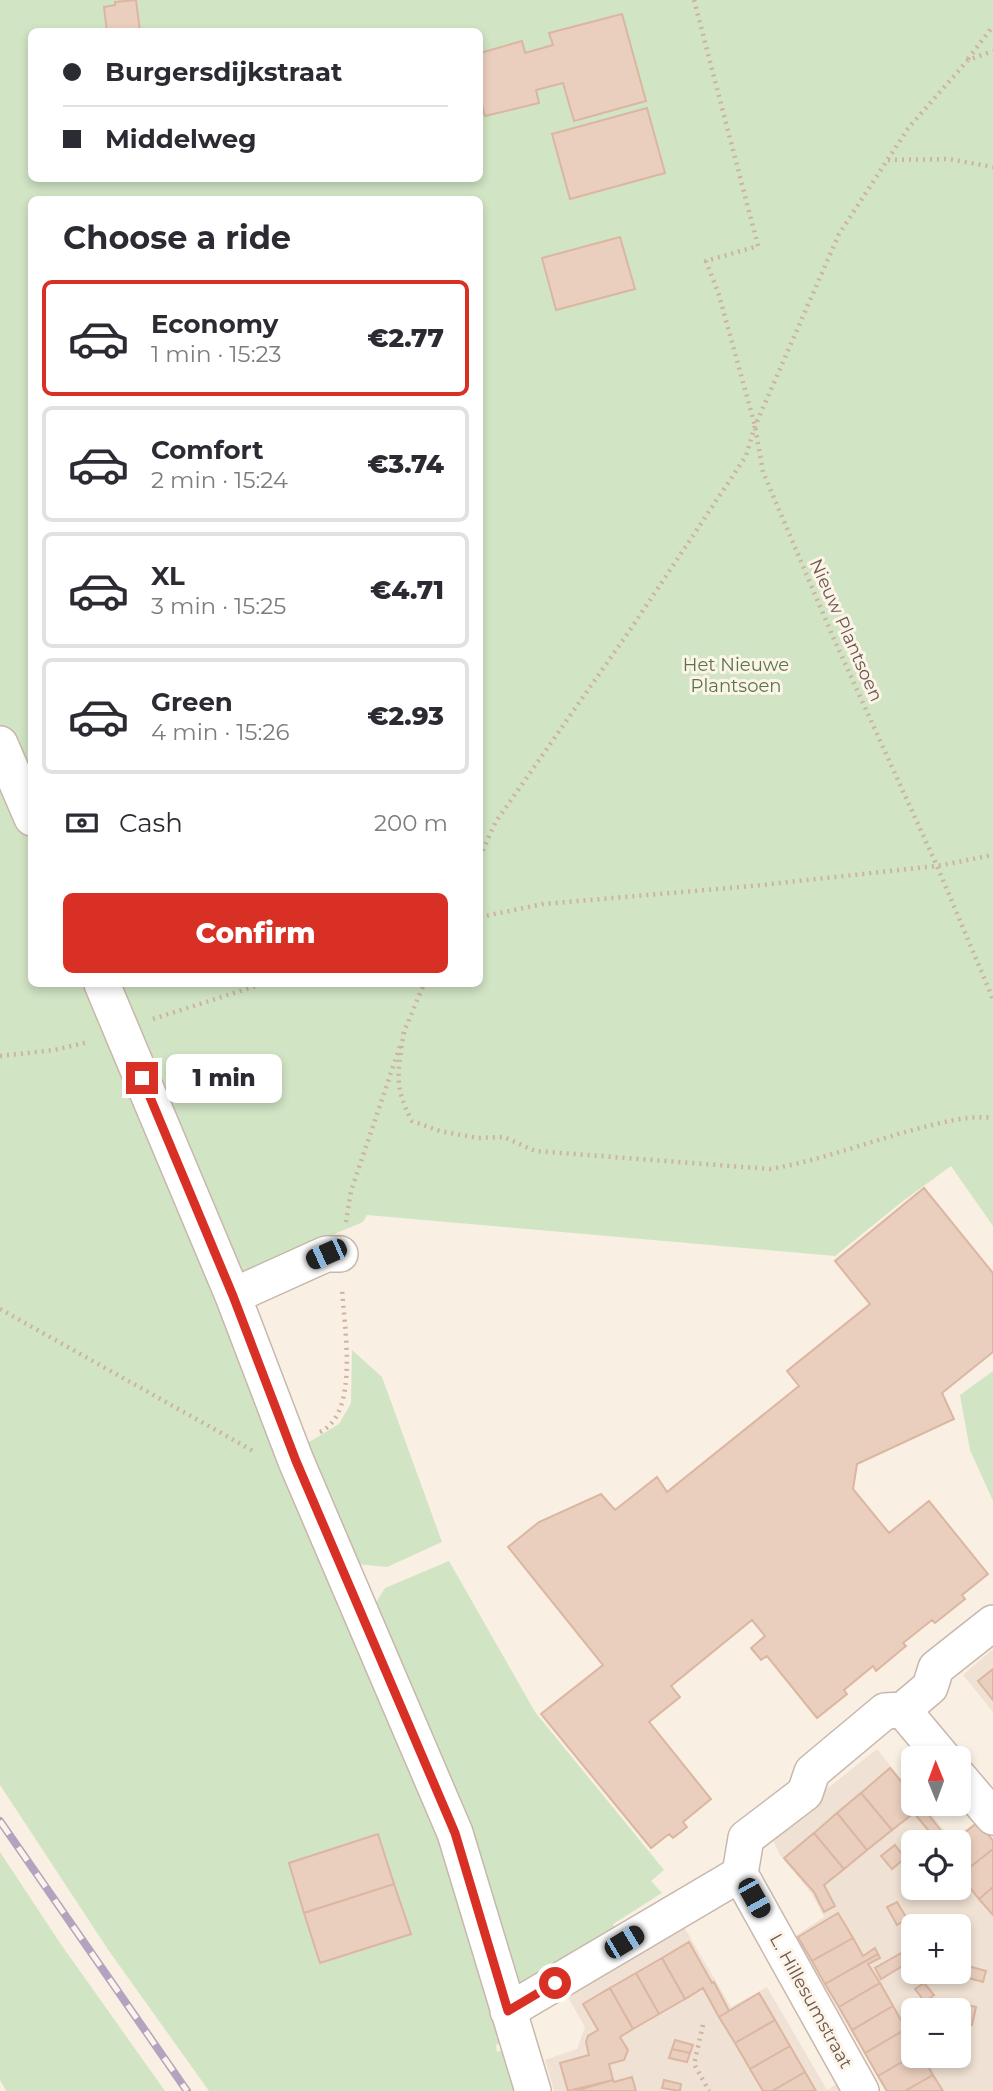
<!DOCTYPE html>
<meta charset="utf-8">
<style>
:root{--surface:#fff;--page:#f7f7f7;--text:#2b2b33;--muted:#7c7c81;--line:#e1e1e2;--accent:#d93025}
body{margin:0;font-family:Montserrat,sans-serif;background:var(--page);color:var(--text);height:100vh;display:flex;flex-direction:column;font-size:26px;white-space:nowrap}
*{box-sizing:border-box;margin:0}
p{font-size:23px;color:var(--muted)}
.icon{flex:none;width:38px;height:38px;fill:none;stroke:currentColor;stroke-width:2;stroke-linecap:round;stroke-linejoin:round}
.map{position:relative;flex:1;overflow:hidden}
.drawer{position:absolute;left:28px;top:196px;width:455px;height:791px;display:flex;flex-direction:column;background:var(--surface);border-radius:10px;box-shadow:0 4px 10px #0003}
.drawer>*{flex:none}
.guide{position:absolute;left:28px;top:28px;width:455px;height:154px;border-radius:10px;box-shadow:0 4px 10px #0003;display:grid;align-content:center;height:154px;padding:0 35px;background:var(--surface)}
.needle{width:46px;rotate:359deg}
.tools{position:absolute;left:901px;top:1746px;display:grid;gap:14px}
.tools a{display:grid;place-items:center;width:70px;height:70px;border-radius:10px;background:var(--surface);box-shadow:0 4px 10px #0003;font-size:35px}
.end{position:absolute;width:32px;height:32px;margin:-16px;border:9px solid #d93025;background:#fff;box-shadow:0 0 0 4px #fff}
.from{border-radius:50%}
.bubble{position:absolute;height:49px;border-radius:10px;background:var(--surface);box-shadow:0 4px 10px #0003;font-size:23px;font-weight:800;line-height:49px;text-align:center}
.car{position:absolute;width:21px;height:42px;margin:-21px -10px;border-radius:9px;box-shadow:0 0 5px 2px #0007;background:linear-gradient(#222 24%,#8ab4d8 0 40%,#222 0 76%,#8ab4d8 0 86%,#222 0)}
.guide b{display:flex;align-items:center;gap:24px;height:66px;font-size:26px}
.guide b+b{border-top:2px solid var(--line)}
.guide i{width:18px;height:18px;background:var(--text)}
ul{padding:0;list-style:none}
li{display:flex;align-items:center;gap:21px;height:116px;margin:0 14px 10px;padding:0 21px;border:4px solid var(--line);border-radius:10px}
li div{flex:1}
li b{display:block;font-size:26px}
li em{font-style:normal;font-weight:800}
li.current{border-color:var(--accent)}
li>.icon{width:63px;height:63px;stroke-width:1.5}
h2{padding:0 35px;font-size:32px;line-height:84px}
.pay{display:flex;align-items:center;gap:18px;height:77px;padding:0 35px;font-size:26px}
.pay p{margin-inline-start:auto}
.primary-button{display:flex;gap:14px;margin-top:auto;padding:14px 35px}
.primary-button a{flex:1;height:80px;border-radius:10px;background:var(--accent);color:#fff;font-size:28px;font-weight:800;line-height:80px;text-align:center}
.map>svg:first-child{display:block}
.residential{fill:#efe1d3;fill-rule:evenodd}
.green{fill:#d1e4c4;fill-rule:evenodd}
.building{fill:#eacfbe;stroke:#dbb6a1;stroke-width:2}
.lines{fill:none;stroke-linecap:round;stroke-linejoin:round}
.minor-casing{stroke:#c8b7ac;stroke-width:38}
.path{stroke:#ceb2a2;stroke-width:4.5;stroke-dasharray:2 5;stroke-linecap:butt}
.minor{stroke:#fff;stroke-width:35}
.rail-casing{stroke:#b2a4c0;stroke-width:8}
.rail{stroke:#fcf4e8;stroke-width:5;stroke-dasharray:16;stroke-linecap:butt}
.route{stroke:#d93025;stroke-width:9}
.labels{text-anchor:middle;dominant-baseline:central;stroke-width:6;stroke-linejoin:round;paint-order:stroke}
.street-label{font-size:18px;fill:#6d574d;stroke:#fcf4e8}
.park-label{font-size:18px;fill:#587749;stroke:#fcf4e8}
</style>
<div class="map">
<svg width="993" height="2091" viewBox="0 0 993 2091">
<rect width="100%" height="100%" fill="#f9f0e3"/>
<!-- residential -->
<path class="residential" d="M 993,1649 L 993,1712 L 963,1675 Z
M 877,1749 L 913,1794 L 914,1804 L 922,1804 L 952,1840 L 986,1814 L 993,1821 L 993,2091 L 886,2091 L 795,1936 L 824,1917 L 811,1893 L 780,1855 L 770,1834 ZM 914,1843 L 959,1843 L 959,1888 L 914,1888 ZM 914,1927 L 959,1927 L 959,1972 L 914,1972 ZM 914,2011 L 959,2011 L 959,2056 L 914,2056 Z
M 684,1927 L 731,2007 L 767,1987 L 827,2090 L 840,2082 L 845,2091 L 554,2091 L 545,2060 L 577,2049 L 585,2027 L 566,1994 Z"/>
<!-- green -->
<path class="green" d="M 0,0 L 993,0 L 993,1226 L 951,1166 L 903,1201 L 835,1256 L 367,1215 L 363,1222 L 212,1285 L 424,1794 L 503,2042 L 496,2045 L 497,2052 L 505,2049 L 518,2091 L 209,2091 L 109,1951 L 0,1785 ZM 32,32 L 480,32 L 480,178 L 32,178 ZM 32,200 L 480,200 L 480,984 L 32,984 Z
M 352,1350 L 382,1377 L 442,1542 L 387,1567 L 357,1564 L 306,1444 L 339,1424 L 351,1403 Z
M 993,1371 L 993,1501 L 970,1450 L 960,1395 Z
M 449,1561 L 535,1712 L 664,1870 L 651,1881 L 662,1893 L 613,1924 L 617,1935 L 522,1989 L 508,1983 L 374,1606 L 385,1588 Z
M 0,1852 L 60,1943 L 165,2091 L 6,2091 L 0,2080 Z"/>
<!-- building -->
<path class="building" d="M 136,0 L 140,32 L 107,32 L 104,7 L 115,5 L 115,2 Z
M 622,14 L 646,101 L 574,121 L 563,83 L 536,90 L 539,103 L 485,116 L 480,98 L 480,53 L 522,41 L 525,53 L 553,45 L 549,33 Z
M 647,108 L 665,173 L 570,199 L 552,134 Z
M 620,237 L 635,289 L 556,310 L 542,258 Z
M 924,1188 L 993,1273 L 993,1352 L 942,1393 L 954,1419 L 857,1464 L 853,1489 L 889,1533 L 929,1501 L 988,1574 L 962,1595 L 965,1599 L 935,1623 L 932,1620 L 903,1643 L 906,1646 L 876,1671 L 873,1666 L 844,1690 L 847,1694 L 817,1718 L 767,1656 L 761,1660 L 751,1648 L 765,1636 L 752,1620 L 671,1686 L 680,1697 L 649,1722 L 711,1799 L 683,1822 L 687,1827 L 673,1838 L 669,1834 L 651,1848 L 541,1714 L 603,1665 L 508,1547 L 539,1522 L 601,1494 L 615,1510 L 657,1477 L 667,1492 L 799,1386 L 787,1371 L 870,1304 L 835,1261 Z
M 993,1669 L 993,1700 L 978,1681 Z
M 890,1768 L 914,1797 L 914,1804 L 920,1804 L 946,1837 L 939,1843 L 914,1813 L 892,1830 L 861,1793 Z
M 861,1793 L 892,1830 L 867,1850 L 837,1813 Z
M 837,1813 L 867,1850 L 844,1869 L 814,1833 Z
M 978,1822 L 993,1841 L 993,1849 L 960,1875 L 959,1843 L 952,1843 Z
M 814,1833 L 844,1869 L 824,1885 L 835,1906 L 824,1912 L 814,1892 L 784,1858 Z
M 378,1834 L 394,1884 L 304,1913 L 289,1863 Z
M 895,1845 L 905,1858 L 892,1869 L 881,1856 Z
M 993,1849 L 993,1887 L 979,1899 L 960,1875 Z
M 394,1884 L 411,1934 L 320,1963 L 304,1913 Z
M 993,1887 L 993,1915 L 979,1899 Z
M 897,1902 L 907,1919 L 897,1925 L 887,1907 Z
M 838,1913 L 853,1938 L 812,1961 L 798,1937 Z
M 853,1938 L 863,1956 L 875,1948 L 878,1954 L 825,1984 L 812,1961 Z
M 689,1942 L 712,1983 L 714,1982 L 729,2011 L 719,2017 L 703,1988 L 685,1999 L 662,1958 Z
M 903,1952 L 909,1962 L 881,1979 L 875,1968 Z
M 878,1954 L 880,1958 L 868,1964 L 880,1983 L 839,2007 L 825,1984 Z
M 662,1958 L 685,1999 L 659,2014 L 636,1973 Z
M 968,1966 L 986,1971 L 983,1982 L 965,1977 Z
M 636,1973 L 659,2014 L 633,2029 L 610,1988 Z
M 880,1983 L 893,2006 L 852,2030 L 839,2007 Z
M 924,1983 L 934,1995 L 925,2002 L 915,1989 Z
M 610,1988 L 633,2029 L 620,2037 L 628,2050 L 624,2060 L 609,2064 L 613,2080 L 568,2091 L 560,2063 L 589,2055 L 586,2042 L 588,2036 L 598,2030 L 583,2004 Z
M 759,1993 L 775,2020 L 735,2043 L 719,2017 Z
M 958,2002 L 967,2005 L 963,2023 L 959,2022 L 959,2011 L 956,2011 Z
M 967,2005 L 976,2007 L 972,2025 L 963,2023 Z
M 893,2006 L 906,2029 L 865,2053 L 852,2030 Z
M 775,2020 L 790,2046 L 750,2069 L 735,2043 Z
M 906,2029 L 914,2041 L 914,2055 L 878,2076 L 865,2053 Z
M 675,2040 L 693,2045 L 690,2053 L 672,2049 Z
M 790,2046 L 805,2072 L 772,2091 L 763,2091 L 750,2069 Z
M 672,2049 L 690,2053 L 687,2062 L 669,2058 Z
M 914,2055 L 922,2056 L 933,2075 L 905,2091 L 887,2091 L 878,2076 Z
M 805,2072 L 816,2091 L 772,2091 Z
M 933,2075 L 943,2091 L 905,2091 Z
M 632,2077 L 636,2091 L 575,2091 L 613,2080 L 614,2082 Z
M 664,2080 L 681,2084 L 680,2091 L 662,2088 Z"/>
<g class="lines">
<!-- minor casing -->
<g class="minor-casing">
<path id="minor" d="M 0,744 L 32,818
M 102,984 L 233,1296 L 296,1461 L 455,1833 L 533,2091
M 233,1296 L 326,1254 L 340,1254
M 903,1710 L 944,1759
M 959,1777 L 993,1817
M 740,1874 L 861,2091
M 508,2011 L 740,1874 L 746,1838 L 805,1793 L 812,1772 L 885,1711 L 903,1710 L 930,1687 L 936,1668 L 993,1623"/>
</g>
<!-- path -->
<path class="path" d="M 694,0 L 758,246 L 706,261 L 719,295 L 755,426 L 763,472 L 833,637 L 937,866 L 993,999
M 968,59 L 993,26
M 888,160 L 949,159 L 993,167
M 480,857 L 495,823 L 632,627 L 746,456 L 755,426 L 839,234 L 909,127 L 968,60 L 993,51
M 480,917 L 543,904 L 752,886 L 937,866 L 993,855
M 153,1019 L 262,984
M 404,1032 C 398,1070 393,1086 412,1121 L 440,1131 L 478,1138 L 504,1137 L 535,1151 L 770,1169 C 824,1160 875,1139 928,1126 C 948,1121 972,1115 993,1118
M 403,1034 L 424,984
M 0,1056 L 54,1050 L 89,1042
M 346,1222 L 351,1191 L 400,1046
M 0,1309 L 255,1452
M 320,1432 C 360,1413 344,1326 342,1289
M 703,2025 L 694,2064 L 709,2091"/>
<!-- minor -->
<use href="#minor" class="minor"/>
<!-- rail casing -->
<g class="rail-casing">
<path id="rail" d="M 0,1821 L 187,2091"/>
</g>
<!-- rail -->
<use href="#rail" class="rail"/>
</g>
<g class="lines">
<!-- route -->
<path class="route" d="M 142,1078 L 233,1296 L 296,1461 L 455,1833 L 508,2011 L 555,1983"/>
</g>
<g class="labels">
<!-- street labels -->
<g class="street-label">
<text transform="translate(846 630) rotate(66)">Nieuw Plantsoen</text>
<text transform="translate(811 2001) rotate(61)">L. Hillesumstraat</text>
</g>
<!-- park labels -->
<g class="park-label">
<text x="736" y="665">Het Nieuwe<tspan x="736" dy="21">Plantsoen</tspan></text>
</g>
</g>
</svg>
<div class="tools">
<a><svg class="needle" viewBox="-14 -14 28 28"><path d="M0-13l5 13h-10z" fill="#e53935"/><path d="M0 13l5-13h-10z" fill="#7c7c81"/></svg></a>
<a><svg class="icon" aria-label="locate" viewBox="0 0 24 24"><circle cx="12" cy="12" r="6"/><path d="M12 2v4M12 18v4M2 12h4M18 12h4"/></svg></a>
<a>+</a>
<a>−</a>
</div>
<i class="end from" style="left:555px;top:1983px"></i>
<i class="end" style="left:142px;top:1078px"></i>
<div class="bubble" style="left:166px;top:1054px;width:116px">1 min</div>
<i class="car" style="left:326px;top:1254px;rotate:246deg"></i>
<i class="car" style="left:754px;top:1898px;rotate:151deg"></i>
<i class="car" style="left:624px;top:1942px;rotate:59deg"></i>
<div class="guide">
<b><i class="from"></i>Burgersdijkstraat</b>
<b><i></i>Middelweg</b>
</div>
<section class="drawer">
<h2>Choose a ride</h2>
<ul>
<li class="current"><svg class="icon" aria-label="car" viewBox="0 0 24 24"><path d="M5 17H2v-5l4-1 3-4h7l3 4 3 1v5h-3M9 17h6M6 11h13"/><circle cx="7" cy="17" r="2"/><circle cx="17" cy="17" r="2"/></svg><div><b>Economy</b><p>1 min · 15:23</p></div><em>€2.77</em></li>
<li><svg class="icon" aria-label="car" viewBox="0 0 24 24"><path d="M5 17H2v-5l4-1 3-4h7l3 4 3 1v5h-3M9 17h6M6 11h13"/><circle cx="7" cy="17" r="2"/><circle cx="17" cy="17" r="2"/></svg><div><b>Comfort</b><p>2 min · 15:24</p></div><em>€3.74</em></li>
<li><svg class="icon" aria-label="car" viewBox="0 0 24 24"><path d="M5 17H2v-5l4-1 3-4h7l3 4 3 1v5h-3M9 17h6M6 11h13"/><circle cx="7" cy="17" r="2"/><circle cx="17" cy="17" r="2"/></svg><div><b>XL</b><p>3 min · 15:25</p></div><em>€4.71</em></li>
<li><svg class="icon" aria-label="car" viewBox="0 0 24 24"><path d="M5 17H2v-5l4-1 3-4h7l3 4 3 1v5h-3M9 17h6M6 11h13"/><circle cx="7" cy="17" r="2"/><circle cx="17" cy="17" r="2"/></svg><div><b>Green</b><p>4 min · 15:26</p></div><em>€2.93</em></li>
</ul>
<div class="pay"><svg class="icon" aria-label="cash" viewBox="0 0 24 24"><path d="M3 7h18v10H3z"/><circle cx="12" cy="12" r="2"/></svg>Cash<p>200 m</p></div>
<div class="primary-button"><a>Confirm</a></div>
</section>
</div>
